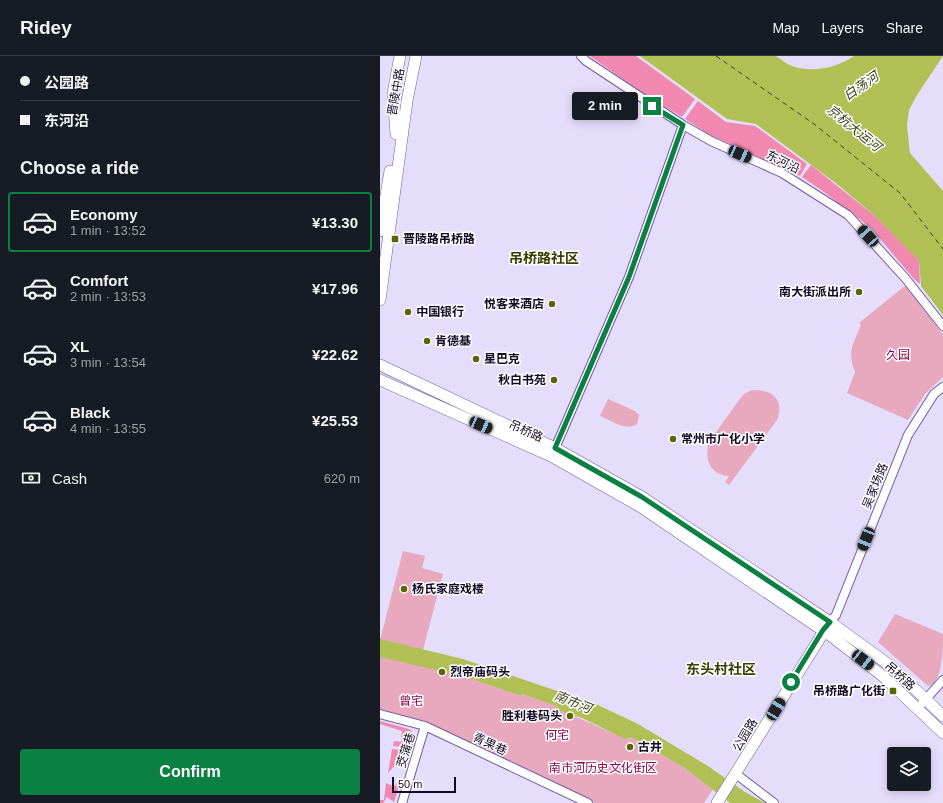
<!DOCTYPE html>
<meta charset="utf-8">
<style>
:root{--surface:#171b24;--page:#242831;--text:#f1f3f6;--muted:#9ea1a6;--line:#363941;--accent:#0b8043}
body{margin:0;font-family:Arial,"Noto Sans SC",sans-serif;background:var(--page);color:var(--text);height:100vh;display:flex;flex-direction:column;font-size:15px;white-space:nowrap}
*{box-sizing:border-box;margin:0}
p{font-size:13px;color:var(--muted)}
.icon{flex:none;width:22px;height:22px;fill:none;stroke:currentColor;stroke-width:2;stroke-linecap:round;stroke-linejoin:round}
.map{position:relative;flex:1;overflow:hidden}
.sheet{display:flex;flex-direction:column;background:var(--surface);width:380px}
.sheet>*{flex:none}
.banner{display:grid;align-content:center;height:88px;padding:0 20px;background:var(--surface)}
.controls{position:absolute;left:507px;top:691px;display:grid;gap:8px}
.controls a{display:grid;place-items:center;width:44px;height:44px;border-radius:4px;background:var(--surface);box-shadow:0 2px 10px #0003;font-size:20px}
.scale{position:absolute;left:12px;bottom:10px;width:64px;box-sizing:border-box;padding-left:4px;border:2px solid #140a25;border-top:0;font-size:11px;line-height:14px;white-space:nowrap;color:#140a25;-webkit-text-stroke:3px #fff;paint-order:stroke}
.end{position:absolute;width:18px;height:18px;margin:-9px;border:5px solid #0b8043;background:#fff;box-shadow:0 0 0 2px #fff}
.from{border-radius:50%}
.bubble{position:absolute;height:28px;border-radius:4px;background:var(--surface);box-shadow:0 2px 10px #0003;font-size:13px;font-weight:700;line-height:28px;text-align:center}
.car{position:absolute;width:12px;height:24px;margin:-12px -6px;border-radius:5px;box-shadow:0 0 3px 1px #0007;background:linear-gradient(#222 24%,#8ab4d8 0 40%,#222 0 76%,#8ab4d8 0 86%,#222 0)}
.banner b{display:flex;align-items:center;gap:14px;height:38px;font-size:15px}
.banner b+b{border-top:1px solid var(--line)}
.banner i{width:10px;height:10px;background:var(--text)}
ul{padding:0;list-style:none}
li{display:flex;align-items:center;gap:12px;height:60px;margin:0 8px 6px;padding:0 12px;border:2px solid transparent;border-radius:4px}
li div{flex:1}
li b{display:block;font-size:15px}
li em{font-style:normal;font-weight:700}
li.active{border-color:var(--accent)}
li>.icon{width:36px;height:36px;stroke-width:1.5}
h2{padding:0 20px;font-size:18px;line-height:48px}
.pay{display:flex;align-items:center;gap:10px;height:44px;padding:0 20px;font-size:15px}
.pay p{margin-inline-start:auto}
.primary-button{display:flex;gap:8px;margin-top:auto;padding:8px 20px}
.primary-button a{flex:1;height:46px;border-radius:4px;background:var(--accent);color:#fff;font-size:16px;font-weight:700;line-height:46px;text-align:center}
header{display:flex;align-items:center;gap:24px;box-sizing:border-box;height:56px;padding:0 20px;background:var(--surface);border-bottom:1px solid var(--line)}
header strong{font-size:19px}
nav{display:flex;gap:22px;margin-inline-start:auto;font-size:14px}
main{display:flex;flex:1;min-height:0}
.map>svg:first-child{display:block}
.green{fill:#e8a8be}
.forest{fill:#f088af}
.water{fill:#b0c055}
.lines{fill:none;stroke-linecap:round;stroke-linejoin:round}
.ferry{stroke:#3b4216;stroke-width:1;stroke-dasharray:5 4;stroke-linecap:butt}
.street-casing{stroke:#725ca0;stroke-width:10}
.secondary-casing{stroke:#725ca0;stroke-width:12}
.street{stroke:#fff;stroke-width:8}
.secondary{stroke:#fff;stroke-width:11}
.route{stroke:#0b8043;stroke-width:5}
.poi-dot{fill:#5a6507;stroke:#fff;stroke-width:1.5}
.labels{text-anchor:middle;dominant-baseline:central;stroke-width:3;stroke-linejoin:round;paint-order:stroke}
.street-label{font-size:12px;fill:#140a25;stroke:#fff}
.poi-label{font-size:12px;font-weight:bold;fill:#140a25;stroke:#fff;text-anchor:start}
.park-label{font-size:12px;fill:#88054c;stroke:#fff}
.water-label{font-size:13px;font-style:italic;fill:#3b4216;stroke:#fff}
.quarter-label{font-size:14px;font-weight:bold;fill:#363e00;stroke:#fff}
</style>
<header>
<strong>Ridey</strong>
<nav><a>Map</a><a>Layers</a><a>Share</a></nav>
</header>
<main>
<section class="sheet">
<div class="banner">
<b><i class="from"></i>公园路</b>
<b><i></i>东河沿</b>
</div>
<h2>Choose a ride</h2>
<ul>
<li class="active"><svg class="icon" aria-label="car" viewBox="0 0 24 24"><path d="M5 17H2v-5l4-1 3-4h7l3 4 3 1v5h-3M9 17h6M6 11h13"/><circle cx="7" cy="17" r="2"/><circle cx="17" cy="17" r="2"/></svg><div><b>Economy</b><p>1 min · 13:52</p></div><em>¥13.30</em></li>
<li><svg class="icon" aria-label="car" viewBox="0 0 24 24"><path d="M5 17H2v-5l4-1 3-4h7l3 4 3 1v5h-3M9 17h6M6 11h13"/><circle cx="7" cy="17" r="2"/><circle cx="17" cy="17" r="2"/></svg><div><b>Comfort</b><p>2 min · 13:53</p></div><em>¥17.96</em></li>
<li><svg class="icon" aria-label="car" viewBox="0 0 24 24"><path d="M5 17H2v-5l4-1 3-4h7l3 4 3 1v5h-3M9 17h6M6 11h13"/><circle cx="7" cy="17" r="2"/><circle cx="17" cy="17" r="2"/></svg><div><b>XL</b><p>3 min · 13:54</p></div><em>¥22.62</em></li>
<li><svg class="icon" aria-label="car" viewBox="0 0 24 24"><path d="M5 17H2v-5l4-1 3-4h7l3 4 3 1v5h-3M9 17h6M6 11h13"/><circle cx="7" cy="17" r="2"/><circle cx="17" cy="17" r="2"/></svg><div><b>Black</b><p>4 min · 13:55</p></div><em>¥25.53</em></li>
</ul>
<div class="pay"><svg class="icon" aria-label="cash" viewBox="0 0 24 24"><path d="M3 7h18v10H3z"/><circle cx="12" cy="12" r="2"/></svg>Cash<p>620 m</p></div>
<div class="primary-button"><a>Confirm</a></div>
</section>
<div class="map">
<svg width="563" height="747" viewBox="0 0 563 747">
<rect width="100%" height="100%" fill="#e5ddfc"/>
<!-- green -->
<path class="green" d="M 526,229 L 563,279 L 563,321 L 545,338 L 528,364 L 467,337 L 475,316 C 467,296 473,288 481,269 L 479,267 Z
M 372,334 C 392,333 405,344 397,364 L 349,429 L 345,426 L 349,420 C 330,419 324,403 329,386 L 359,344 L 364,338 Z
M 228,343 L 255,355 L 259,359 L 257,368 C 246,376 231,364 220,360 Z
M 23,495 L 45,500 L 42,512 L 63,518 L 39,609 L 86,621 L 141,640 L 142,638 L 176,650 C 179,654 235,678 245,682 L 251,681 L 256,684 L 305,712 L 333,733 L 324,747 L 215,747 L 45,665 L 0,653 L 0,584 Z
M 515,558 L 563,578 C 563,591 563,629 548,630 L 498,586 Z"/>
<!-- forest -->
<path class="forest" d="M 210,0 L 256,0 L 315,43 L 302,61 L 264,38 Z
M 318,45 L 346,66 L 375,70 L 427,108 L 420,120 L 328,78 L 305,63 Z
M 431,109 L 495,160 L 530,195 L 539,205 L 540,228 L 534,223 L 491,172 L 444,136 L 422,121 Z
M 0,665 L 29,673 L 34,677 C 34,688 31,699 23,706 L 18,706 L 8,717 L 12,693 C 24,695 30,692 29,680 L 27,680 L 26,689 L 23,691 L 13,690 L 14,685 L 21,686 L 22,675 L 0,668 Z
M 6,727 L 13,730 L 20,727 L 14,746 L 7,741 L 3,747 L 0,747 L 0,744 L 4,744 Z"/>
<!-- water -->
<path class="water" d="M 260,0 L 396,0 C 401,3 406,8 412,10 C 432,17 457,12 474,0 L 563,0 L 537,39 L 529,54 L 527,70 L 530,97 L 563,135 L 563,259 L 541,230 L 539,205 L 495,160 L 457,128 L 376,68 L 347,63 Z
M 0,583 L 83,603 L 218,649 L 258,668 L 328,710 L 365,736 L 385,747 L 350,747 L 305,712 L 256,684 L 251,681 L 245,683 L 202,662 L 179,654 L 176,650 L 142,638 L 141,640 L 86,621 L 0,601 Z"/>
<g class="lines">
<!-- ferry -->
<path class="ferry" d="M 336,0 L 434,68 L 520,137 L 563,193"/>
<!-- street casing -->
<g class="street-casing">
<path id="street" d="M 201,0 L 206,5 L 303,69 L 331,85 L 402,117 L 468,159 L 526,223 L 563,270
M 173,397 L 249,221 L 303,69
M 450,566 L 456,559 L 528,379 L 554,338 L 563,331
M 537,653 L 563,624
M 0,658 L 45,670 L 208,747
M 356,718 L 394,747
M 22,747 L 45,670"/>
</g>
<!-- secondary casing -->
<g class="secondary-casing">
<path id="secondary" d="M 16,78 L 13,37 L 20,0
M 0,175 L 10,115
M 0,244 L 27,45 L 36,0
M 0,309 L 175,392 L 262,441 L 450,566 L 512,611 L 563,660
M 0,324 L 171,400 L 261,451 L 451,580 L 504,621 L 563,677
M 337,747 L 448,569"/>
</g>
<!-- street -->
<use href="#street" class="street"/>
<!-- secondary -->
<use href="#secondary" class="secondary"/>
</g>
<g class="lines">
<!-- route -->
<path class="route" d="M 272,50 L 303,69 L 249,221 L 175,392 L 262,441 L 450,566 L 443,574 L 411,626"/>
</g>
<!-- markers -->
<g class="poi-dot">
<rect x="11" y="179" width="8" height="8" rx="2"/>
<circle cx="479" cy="236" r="4"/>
<circle cx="172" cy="248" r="4"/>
<circle cx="28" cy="256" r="4"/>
<circle cx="47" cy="285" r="4"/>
<circle cx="96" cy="303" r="4"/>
<circle cx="174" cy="324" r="4"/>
<circle cx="293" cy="383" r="4"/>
<circle cx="24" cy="533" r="4"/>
<circle cx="62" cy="616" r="4"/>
<rect x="509" y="631" width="8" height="8" rx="2"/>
<circle cx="190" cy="660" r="4"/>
<circle cx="250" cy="691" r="4"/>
</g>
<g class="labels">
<!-- street labels -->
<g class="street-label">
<text transform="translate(16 36) rotate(-80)">晋陵中路</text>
<text transform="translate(403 106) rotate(27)">东河沿</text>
<text transform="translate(146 375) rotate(24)">吊桥路</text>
<text transform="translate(495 430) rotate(-68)">吴家场路</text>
<text transform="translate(520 620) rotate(42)">吊桥路</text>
<text transform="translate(365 679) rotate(-59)">公园路</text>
<text transform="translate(110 688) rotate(25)">青果巷</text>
<text transform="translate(26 694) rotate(-73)">茭蒲巷</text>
</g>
<!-- poi labels -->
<g class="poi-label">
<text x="23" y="183">晋陵路吊桥路</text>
<text x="471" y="236" text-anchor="end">南大街派出所</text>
<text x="164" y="248" text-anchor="end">悦客来酒店</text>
<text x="36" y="256">中国银行</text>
<text x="55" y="285">肯德基</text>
<text x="104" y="303">星巴克</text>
<text x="166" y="324" text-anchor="end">秋白书苑</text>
<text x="301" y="383">常州市广化小学</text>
<text x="32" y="533">杨氏家庭戏楼</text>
<text x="70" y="616">烈帝庙码头</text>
<text x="505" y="635" text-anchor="end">吊桥路广化街</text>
<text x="182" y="660" text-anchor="end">胜利巷码头</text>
<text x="258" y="691">古井</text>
</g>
<!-- park labels -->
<g class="park-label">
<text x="518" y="299">久园</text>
<text x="31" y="645">曾宅</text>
<text x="177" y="679">何宅</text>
<text x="223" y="712">南市河历史文化街区</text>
</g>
<!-- water labels -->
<g class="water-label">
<text transform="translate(481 30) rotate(-35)">白荡河</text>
<text transform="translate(474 72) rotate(39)">京杭大运河</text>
<text transform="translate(193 646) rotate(22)">南市河</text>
</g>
<!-- quarter labels -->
<g class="quarter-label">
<text x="164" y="202">吊桥路社区</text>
<text x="341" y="613">东头村社区</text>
</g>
</g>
</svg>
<div class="controls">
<a><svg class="icon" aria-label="layers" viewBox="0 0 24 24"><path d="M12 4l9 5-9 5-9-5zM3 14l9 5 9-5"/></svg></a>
</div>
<div class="scale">50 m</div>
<i class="end from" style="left:411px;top:626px"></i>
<i class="end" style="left:272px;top:50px"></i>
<div class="bubble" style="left:192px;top:36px;width:66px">2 min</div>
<i class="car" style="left:360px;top:98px;rotate:114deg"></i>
<i class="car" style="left:488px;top:180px;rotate:318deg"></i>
<i class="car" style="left:101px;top:369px;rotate:114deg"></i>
<i class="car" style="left:486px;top:483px;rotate:202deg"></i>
<i class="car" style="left:483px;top:604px;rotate:128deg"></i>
<i class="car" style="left:396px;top:653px;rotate:31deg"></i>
</div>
</main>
